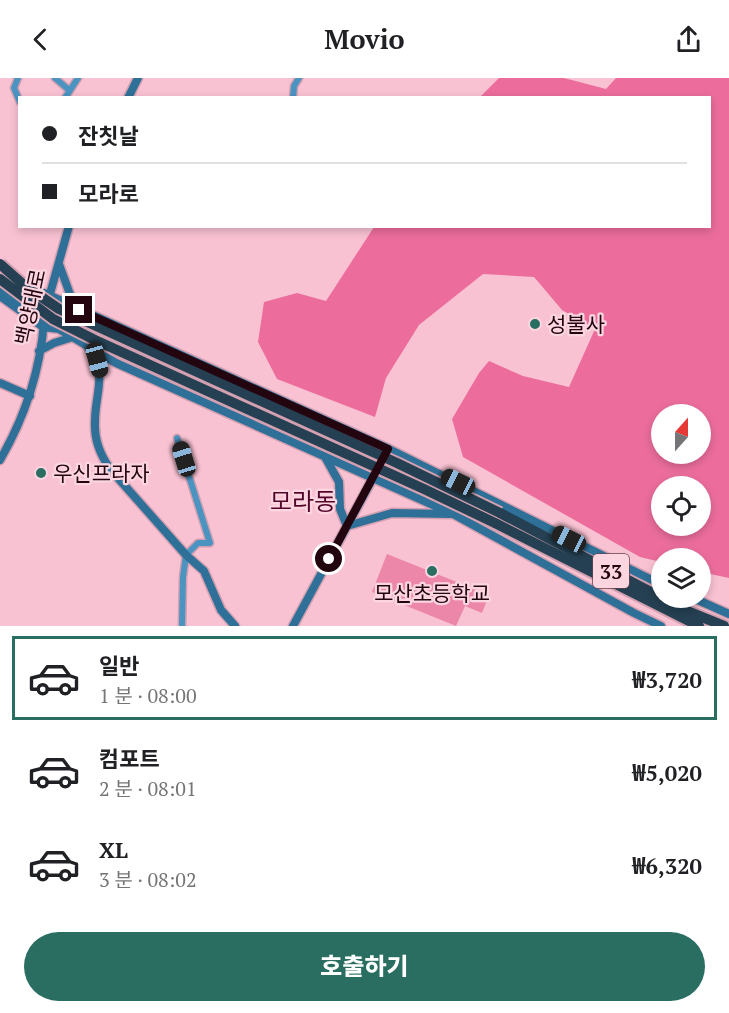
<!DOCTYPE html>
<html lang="ko">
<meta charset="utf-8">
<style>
:root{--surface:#fff;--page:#f2f2f2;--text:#202124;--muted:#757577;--line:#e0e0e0;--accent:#296e61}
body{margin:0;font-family:"PT Serif","Noto Sans KR",serif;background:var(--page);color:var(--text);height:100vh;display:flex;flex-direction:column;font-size:22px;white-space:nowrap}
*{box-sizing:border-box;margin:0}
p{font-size:20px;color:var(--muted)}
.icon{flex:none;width:33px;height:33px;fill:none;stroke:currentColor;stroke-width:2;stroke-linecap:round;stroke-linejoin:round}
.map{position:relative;height:548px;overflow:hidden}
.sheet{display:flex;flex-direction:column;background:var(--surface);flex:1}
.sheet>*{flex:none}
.banner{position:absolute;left:18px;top:18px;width:693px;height:132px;border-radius:0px;box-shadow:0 3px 9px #0003;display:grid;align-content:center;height:132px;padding:0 24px;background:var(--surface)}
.needle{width:39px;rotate:21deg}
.tools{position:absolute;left:651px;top:326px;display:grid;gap:12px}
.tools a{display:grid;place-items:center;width:60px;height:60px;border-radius:50%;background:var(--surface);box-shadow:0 3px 9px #0003;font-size:30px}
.end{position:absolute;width:27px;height:27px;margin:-14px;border:8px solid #230510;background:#fff;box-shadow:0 0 0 3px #fff}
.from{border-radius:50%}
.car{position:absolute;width:18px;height:36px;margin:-18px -9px;border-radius:8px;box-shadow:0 0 4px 2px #0007;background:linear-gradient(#222 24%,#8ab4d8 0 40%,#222 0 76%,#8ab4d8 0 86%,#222 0)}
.banner b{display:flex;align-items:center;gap:21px;height:57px;font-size:22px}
.banner b+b{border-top:2px solid var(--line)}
.banner i{width:15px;height:15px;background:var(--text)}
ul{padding:10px 0 0;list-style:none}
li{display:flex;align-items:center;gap:18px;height:84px;margin:0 12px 9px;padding:0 12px;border:3px solid transparent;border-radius:0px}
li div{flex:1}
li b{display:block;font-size:22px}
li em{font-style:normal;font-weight:800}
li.selected{border-color:var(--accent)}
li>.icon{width:54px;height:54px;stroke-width:1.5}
.button{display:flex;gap:12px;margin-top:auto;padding:12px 24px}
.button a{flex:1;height:69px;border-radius:36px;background:var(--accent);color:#fff;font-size:24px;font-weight:800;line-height:69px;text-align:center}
header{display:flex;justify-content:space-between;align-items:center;height:78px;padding:0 24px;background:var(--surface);font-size:27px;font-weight:800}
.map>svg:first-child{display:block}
.green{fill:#ec87a9}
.forest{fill:#ec6d9c;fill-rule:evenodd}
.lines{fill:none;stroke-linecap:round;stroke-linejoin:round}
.street-casing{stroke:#d2a0b0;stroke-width:9}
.secondary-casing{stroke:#d2a0b0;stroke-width:11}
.highway-casing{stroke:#d2a0b0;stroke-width:14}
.street{stroke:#4b94c2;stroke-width:6}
.secondary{stroke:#2f7098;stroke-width:8}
.highway{stroke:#254052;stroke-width:10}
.highway-bridge-casing{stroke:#d2a0b0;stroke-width:14;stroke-linecap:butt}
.highway-bridge{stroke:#254052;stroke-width:10}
.route{stroke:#230510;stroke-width:8}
.poi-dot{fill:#296e61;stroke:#fbd5e0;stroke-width:2}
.labels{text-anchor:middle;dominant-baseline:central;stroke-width:4.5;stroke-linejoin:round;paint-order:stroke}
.shield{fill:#fbd5e0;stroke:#64434e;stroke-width:1.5}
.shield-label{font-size:20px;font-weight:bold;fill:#230510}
.street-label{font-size:21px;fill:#230510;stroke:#fbd5e0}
.poi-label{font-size:21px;fill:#230510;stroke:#fbd5e0;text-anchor:start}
.quarter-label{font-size:24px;fill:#52062a;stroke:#fbd5e0}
</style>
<header><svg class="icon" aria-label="back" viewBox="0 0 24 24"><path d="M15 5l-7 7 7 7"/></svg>Movio<svg class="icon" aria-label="share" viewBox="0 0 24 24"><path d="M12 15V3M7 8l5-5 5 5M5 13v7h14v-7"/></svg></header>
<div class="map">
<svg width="729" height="548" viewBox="0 0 729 548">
<rect width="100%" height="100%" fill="#f9c2d3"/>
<!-- green -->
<path class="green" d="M 387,476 L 489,517 L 482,535 L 465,528 L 456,548 L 372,514 Z"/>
<!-- forest -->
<path class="forest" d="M 499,0 L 564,0 L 606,11 L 616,0 L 729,0 L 729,500 L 701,494 L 700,480 L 662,480 L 661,484 L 640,479 L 463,379 L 452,341 L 479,295 L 489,283 L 523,298 L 569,309 L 595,251 L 562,232 L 534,199 L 483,196 L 419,247 L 386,300 L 375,339 L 277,301 L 258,264 L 264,224 L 297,215 L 326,223 L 374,149 L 710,148 L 710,20 L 480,19 ZM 662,336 L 700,336 L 700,375 L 662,375 ZM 662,408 L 700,408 L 700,447 L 662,447 Z"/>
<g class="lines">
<!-- street casing -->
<g class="street-casing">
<path id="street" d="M 18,0 L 14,10 L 20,24
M 55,0 L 69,12
M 65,20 L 78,0
M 293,20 L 294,8 L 299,0
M 177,360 L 210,465 L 198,465 L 186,477 L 183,499 L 182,548"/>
</g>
<!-- secondary casing -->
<g class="secondary-casing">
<path id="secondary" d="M 128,20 L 138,0
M 59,186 L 71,219 L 79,232
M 0,210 L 47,242
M 44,215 L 389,371 L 662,507
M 0,218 L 43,249 L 59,251 L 116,285 L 453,436 L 634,535 L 661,548
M 48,223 L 69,148
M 89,271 C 108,296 95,315 95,343 C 94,362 100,376 110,391 L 186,477 L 204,493 L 221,532 L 235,548
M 39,273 L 54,265 L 73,259
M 0,305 L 30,318
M 325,379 L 339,404 L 340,431 L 347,448
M 0,382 C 25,339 40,294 44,244
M 347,448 L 392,435 L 450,436
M 691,519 L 729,536
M 293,548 L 387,374"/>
</g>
<!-- highway casing -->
<g class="highway-casing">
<path id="highway" d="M 500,435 L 687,533 L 724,548
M 495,445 L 699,548"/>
</g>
<!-- street -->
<use href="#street" class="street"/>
<!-- secondary -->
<use href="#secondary" class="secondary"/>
<!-- highway -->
<use href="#highway" class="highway"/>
<!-- highway-bridge casing -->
<g class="highway-bridge-casing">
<path id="highway-bridge" d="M 0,186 L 25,208 L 59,231 L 397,385 L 500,435
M 0,201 L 53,241 L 95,262 L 424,411 L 495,445"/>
</g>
<!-- highway-bridge -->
<use href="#highway-bridge" class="highway-bridge"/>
</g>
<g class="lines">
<!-- route -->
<path class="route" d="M 79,232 L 388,371 L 329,481"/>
</g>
<!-- markers -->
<g class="poi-dot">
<circle cx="535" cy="246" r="6"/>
<circle cx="41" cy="395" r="6"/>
<circle cx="432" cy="493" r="6"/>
</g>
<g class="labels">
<!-- shield labels -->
<rect class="shield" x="593" y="476" width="36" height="34" rx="4.5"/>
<g class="shield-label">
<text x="611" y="493">33</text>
</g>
<!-- street labels -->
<g class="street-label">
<text transform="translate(30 229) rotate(-78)">백양대로</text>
</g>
<!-- poi labels -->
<g class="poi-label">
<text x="547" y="246">성불사</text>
<text x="53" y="395">우신프라자</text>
<text x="432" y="515" text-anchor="middle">모산초등학교</text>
</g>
<!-- quarter labels -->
<g class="quarter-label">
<text x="303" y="423">모라동</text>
</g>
</g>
</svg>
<div class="tools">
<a><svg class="needle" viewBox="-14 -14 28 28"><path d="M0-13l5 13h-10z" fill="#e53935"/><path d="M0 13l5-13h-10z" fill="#757577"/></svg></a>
<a><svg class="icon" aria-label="locate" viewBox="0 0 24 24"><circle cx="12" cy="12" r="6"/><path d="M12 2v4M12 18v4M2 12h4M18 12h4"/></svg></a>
<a><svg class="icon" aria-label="layers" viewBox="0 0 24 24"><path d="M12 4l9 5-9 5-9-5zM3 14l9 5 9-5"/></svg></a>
</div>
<i class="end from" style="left:329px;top:481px"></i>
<i class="end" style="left:79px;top:232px"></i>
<i class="car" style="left:97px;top:282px;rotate:165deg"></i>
<i class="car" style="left:184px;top:381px;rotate:343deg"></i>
<i class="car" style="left:458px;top:404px;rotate:296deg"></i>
<i class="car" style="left:569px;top:461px;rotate:297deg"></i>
<div class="banner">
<b><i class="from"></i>잔칫날</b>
<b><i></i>모라로</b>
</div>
</div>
<section class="sheet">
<ul>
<li class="selected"><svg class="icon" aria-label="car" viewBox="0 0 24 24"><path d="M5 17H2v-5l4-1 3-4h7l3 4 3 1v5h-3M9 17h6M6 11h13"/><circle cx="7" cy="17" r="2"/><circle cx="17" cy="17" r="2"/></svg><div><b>일반</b><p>1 분 · 08:00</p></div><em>₩3,720</em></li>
<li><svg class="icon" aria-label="car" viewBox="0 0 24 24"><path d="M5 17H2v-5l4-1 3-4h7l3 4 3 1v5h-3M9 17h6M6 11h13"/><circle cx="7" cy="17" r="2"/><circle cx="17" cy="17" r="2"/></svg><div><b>컴포트</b><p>2 분 · 08:01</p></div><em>₩5,020</em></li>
<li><svg class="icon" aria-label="car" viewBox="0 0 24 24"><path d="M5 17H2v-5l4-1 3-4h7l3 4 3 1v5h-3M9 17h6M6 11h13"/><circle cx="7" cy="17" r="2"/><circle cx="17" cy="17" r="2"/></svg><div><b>XL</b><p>3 분 · 08:02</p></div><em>₩6,320</em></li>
</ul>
<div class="button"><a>호출하기</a></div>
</section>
